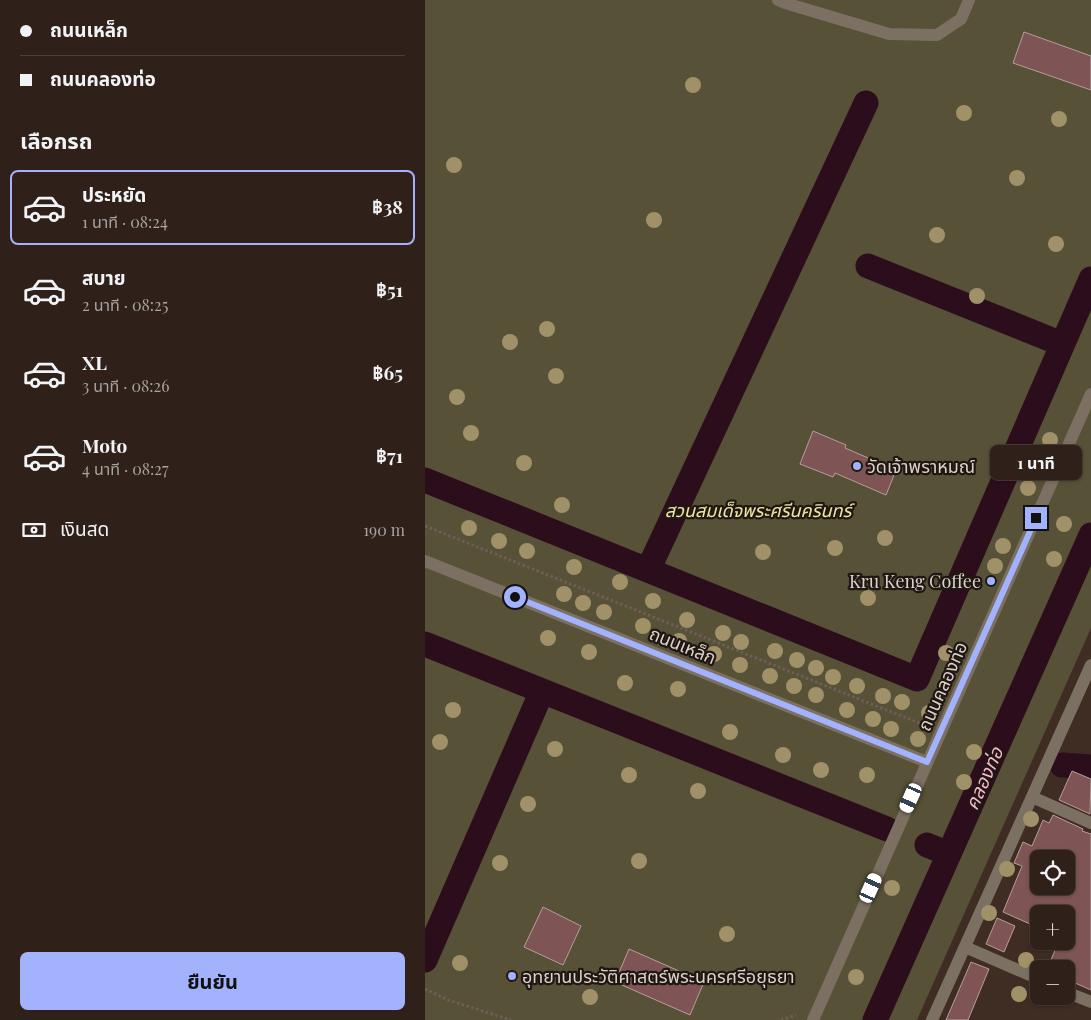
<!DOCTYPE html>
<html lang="th">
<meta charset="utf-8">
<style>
:root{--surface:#2f211a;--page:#372923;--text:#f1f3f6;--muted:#a7a3a2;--line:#4a3e39;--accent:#a3b2fd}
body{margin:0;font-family:"Playfair Display","Noto Sans Thai",serif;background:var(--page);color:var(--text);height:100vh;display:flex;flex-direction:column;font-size:19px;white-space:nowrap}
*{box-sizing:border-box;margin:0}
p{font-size:16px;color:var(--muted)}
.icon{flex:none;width:28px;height:28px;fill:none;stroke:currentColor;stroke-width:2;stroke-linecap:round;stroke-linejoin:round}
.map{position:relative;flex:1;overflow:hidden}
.panel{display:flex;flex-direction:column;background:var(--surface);width:425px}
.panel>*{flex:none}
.guide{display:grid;align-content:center;height:110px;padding:0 20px;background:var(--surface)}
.fabs{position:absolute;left:605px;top:850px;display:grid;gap:10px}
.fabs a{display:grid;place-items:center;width:45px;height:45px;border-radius:8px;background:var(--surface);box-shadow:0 1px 4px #0004,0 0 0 1px var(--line);font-size:25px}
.end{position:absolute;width:22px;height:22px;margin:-11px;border:6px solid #a3b2fd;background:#111;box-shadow:0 0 0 2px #111}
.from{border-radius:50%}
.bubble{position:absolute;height:35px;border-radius:8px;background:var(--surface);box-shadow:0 1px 4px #0004,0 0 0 1px var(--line);font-size:16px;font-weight:700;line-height:35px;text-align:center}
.car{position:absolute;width:15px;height:30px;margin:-15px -8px;border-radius:6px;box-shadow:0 0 4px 1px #0007;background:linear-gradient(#fff 24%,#345 0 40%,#fff 0 76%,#345 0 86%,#fff 0)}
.guide b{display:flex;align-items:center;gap:18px;height:48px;font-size:19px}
.guide b+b{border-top:1px solid var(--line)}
.guide i{width:12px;height:12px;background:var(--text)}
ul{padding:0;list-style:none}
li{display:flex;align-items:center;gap:15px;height:75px;margin:0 10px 8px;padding:0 10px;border:2px solid transparent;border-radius:8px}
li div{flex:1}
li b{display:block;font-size:19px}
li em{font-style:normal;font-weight:700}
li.current{border-color:var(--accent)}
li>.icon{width:45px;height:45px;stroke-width:1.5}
h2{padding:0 20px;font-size:22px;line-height:60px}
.pay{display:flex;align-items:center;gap:12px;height:55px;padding:0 20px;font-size:19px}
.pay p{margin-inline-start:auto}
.primary-button{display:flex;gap:10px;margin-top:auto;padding:10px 20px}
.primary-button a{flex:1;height:58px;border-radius:8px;background:var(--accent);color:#111;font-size:20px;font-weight:700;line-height:58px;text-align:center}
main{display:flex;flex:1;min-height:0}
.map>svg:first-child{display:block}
.green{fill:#565137}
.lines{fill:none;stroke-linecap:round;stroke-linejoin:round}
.canal{stroke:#2c0d1c;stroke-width:25}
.building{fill:#7e5454;stroke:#b89d9c;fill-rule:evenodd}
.path{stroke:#6f5e56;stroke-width:3;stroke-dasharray:2.5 2.5;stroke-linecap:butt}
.minor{stroke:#7b7062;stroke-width:12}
.tree{fill:#a19168}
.route{stroke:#a3b2fd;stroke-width:6}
.poi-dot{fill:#a3b2fd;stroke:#1f1712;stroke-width:2}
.labels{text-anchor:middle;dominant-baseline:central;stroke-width:4.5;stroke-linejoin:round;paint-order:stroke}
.poi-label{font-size:18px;fill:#ddd0ca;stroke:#1f1712;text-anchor:start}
.park-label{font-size:18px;font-style:italic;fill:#f1e4a1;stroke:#1f1712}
.street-label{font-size:18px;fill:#ddd0ca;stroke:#1f1712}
.water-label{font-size:19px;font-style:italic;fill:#fbb6d1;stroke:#1f1712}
</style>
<main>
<section class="panel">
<div class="guide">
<b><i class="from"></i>ถนนเหล็ก</b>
<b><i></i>ถนนคลองท่อ</b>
</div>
<h2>เลือกรถ</h2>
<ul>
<li class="current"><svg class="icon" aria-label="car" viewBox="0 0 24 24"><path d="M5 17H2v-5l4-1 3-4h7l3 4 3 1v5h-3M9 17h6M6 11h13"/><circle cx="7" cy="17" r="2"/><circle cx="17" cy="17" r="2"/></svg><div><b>ประหยัด</b><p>1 นาที · 08:24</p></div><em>฿38</em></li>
<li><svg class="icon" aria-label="car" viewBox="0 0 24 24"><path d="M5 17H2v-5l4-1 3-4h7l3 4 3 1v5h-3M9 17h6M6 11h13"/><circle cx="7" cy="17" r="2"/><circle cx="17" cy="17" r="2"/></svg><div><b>สบาย</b><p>2 นาที · 08:25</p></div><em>฿51</em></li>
<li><svg class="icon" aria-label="car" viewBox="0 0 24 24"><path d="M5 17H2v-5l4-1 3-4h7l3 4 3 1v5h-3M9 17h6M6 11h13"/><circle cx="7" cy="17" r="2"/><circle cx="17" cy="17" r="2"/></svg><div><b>XL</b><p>3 นาที · 08:26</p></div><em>฿65</em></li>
<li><svg class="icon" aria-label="car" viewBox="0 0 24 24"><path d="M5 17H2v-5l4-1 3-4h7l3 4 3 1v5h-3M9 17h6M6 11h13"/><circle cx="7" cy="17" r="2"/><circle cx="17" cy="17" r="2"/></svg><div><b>Moto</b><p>4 นาที · 08:27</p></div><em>฿71</em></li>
</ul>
<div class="pay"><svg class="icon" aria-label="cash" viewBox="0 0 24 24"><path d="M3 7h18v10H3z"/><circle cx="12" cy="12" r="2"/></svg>เงินสด<p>190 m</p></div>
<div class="primary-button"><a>ยืนยัน</a></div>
</section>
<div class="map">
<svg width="666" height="1020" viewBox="0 0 666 1020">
<rect width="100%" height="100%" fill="#3f2c23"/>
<!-- green -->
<path class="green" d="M 0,0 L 666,0 L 666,628 L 492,1020 L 0,1020 Z"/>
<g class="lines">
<!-- canal -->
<path class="canal" d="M 443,266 L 637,344
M 0,480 L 492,679 L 666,279
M 223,570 L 441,103
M 0,644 L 462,829
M 637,765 L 666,767
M 502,845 L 524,854
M 0,960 L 117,691
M 450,1020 L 666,535"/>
</g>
<!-- building -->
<path class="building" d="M 599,32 L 666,56 L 666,90 L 588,63 Z
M 388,431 L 421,445 L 420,448 L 471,470 L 461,495 L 410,473 L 408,477 L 375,464 Z
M 647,771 L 666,779 L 665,814 L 634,800 Z
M 628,815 L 658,829 L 657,831 L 666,834 L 666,990 L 641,979 L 641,969 L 622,969 L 634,941 L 641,941 L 641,914 L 614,914 L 614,928 L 578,912 L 597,866 L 589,863 L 598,842 L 607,846 L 618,820 L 624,823 ZM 614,859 L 641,859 L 641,886 L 614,886 Z
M 118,907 L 156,926 L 138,965 L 99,947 Z
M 572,918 L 590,926 L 579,952 L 561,944 Z
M 204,949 L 279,982 L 265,1015 L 190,982 Z
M 546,962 L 564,969 L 543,1020 L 521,1020 Z"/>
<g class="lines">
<!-- path -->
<path class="path" d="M 0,526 L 499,725
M 0,989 L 23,1000 L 86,1020
M 356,1020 L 371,1015"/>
<!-- minor -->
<path class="minor" d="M 353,0 L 360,3 L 464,34 L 512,35 L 536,19 L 544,0
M 0,561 L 502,762
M 607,797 L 666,823
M 540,947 L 614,979
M 641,992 L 666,1002
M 388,1020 L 666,394
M 507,1020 L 666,665"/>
</g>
<!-- trees -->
<g class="tree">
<circle cx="268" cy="85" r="8"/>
<circle cx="539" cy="113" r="8"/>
<circle cx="634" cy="119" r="8"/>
<circle cx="29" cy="165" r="8"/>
<circle cx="592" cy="178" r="8"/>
<circle cx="229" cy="220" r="8"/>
<circle cx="512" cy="235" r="8"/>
<circle cx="631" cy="244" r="8"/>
<circle cx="552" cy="296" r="8"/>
<circle cx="122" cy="329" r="8"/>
<circle cx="85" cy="342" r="8"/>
<circle cx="131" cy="376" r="8"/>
<circle cx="32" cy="397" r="8"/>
<circle cx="46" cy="433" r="8"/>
<circle cx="625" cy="440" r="8"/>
<circle cx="99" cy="463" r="8"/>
<circle cx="603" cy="488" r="8"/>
<circle cx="137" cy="505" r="8"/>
<circle cx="639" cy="524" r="8"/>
<circle cx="44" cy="528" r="8"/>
<circle cx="460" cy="538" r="8"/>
<circle cx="74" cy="541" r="8"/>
<circle cx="578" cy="546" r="8"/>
<circle cx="410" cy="548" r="8"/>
<circle cx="102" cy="551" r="8"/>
<circle cx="338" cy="552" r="8"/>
<circle cx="629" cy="559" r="8"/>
<circle cx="570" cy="566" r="8"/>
<circle cx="149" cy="567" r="8"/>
<circle cx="195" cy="582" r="8"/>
<circle cx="139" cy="594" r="8"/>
<circle cx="443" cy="598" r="8"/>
<circle cx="228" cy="601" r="8"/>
<circle cx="158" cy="603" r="8"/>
<circle cx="179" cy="612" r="8"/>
<circle cx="262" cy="620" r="8"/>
<circle cx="218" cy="626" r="8"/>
<circle cx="298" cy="633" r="8"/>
<circle cx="123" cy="638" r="8"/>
<circle cx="254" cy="641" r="8"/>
<circle cx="316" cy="642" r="8"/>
<circle cx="350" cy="651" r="8"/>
<circle cx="164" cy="652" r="8"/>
<circle cx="521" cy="653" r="8"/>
<circle cx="289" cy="654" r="8"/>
<circle cx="372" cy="660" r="8"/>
<circle cx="315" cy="665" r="8"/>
<circle cx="391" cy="668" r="8"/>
<circle cx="345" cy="676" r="8"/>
<circle cx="408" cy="677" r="8"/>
<circle cx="200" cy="683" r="8"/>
<circle cx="369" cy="686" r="8"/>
<circle cx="432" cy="686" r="8"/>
<circle cx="253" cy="689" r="8"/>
<circle cx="391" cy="695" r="8"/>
<circle cx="458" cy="696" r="8"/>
<circle cx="477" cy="702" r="8"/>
<circle cx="28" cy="710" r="8"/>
<circle cx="422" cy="710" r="8"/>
<circle cx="504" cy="713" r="8"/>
<circle cx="448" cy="719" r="8"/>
<circle cx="466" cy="729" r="8"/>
<circle cx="305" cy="732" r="8"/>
<circle cx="493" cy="739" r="8"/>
<circle cx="15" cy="742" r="8"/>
<circle cx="130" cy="749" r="8"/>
<circle cx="549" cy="752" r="8"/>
<circle cx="358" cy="755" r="8"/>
<circle cx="396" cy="770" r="8"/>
<circle cx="204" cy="775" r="8"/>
<circle cx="442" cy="775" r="8"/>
<circle cx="539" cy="782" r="8"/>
<circle cx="273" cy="791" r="8"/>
<circle cx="103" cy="804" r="8"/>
<circle cx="606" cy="819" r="8"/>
<circle cx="214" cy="861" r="8"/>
<circle cx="75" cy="863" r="8"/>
<circle cx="582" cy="869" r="8"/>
<circle cx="467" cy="888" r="8"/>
<circle cx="564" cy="913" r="8"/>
<circle cx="302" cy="934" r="8"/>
<circle cx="601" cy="960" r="8"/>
<circle cx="35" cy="963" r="8"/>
<circle cx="431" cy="977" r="8"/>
<circle cx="594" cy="994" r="8"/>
<circle cx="165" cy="997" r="8"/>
</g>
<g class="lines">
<!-- route -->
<path class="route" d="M 90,597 L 502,762 L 611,518"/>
</g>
<!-- markers -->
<g class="poi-dot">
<circle cx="432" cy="466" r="5"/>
<circle cx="566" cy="581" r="5"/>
<circle cx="87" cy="976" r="5"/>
</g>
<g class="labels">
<!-- poi labels -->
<g class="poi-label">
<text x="442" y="466">วัดเจ้าพราหมณ์</text>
<text x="556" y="581" text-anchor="end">Kru Keng Coffee</text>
<text x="97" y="976">อุทยานประวัติศาสตร์พระนครศรีอยุธยา</text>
</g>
<!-- park labels -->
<g class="park-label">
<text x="333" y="510">สวนสมเด็จพระศรีนครินทร์</text>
</g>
<!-- street labels -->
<g class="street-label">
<text transform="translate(258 645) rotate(22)">ถนนเหล็ก</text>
<text transform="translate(517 686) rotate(-66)">ถนนคลองท่อ</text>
</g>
<!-- water labels -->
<g class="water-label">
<text transform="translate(558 778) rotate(-66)">คลองท่อ</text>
</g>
</g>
</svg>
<div class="fabs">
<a><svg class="icon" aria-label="locate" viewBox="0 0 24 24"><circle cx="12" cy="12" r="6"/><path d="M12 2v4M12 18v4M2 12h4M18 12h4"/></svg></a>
<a>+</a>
<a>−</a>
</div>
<i class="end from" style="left:90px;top:597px"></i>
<i class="end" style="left:611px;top:518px"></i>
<div class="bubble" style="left:565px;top:445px;width:92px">1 นาที</div>
<i class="car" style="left:486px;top:798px;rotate:204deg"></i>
<i class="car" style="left:446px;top:888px;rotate:24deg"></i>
</div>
</main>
